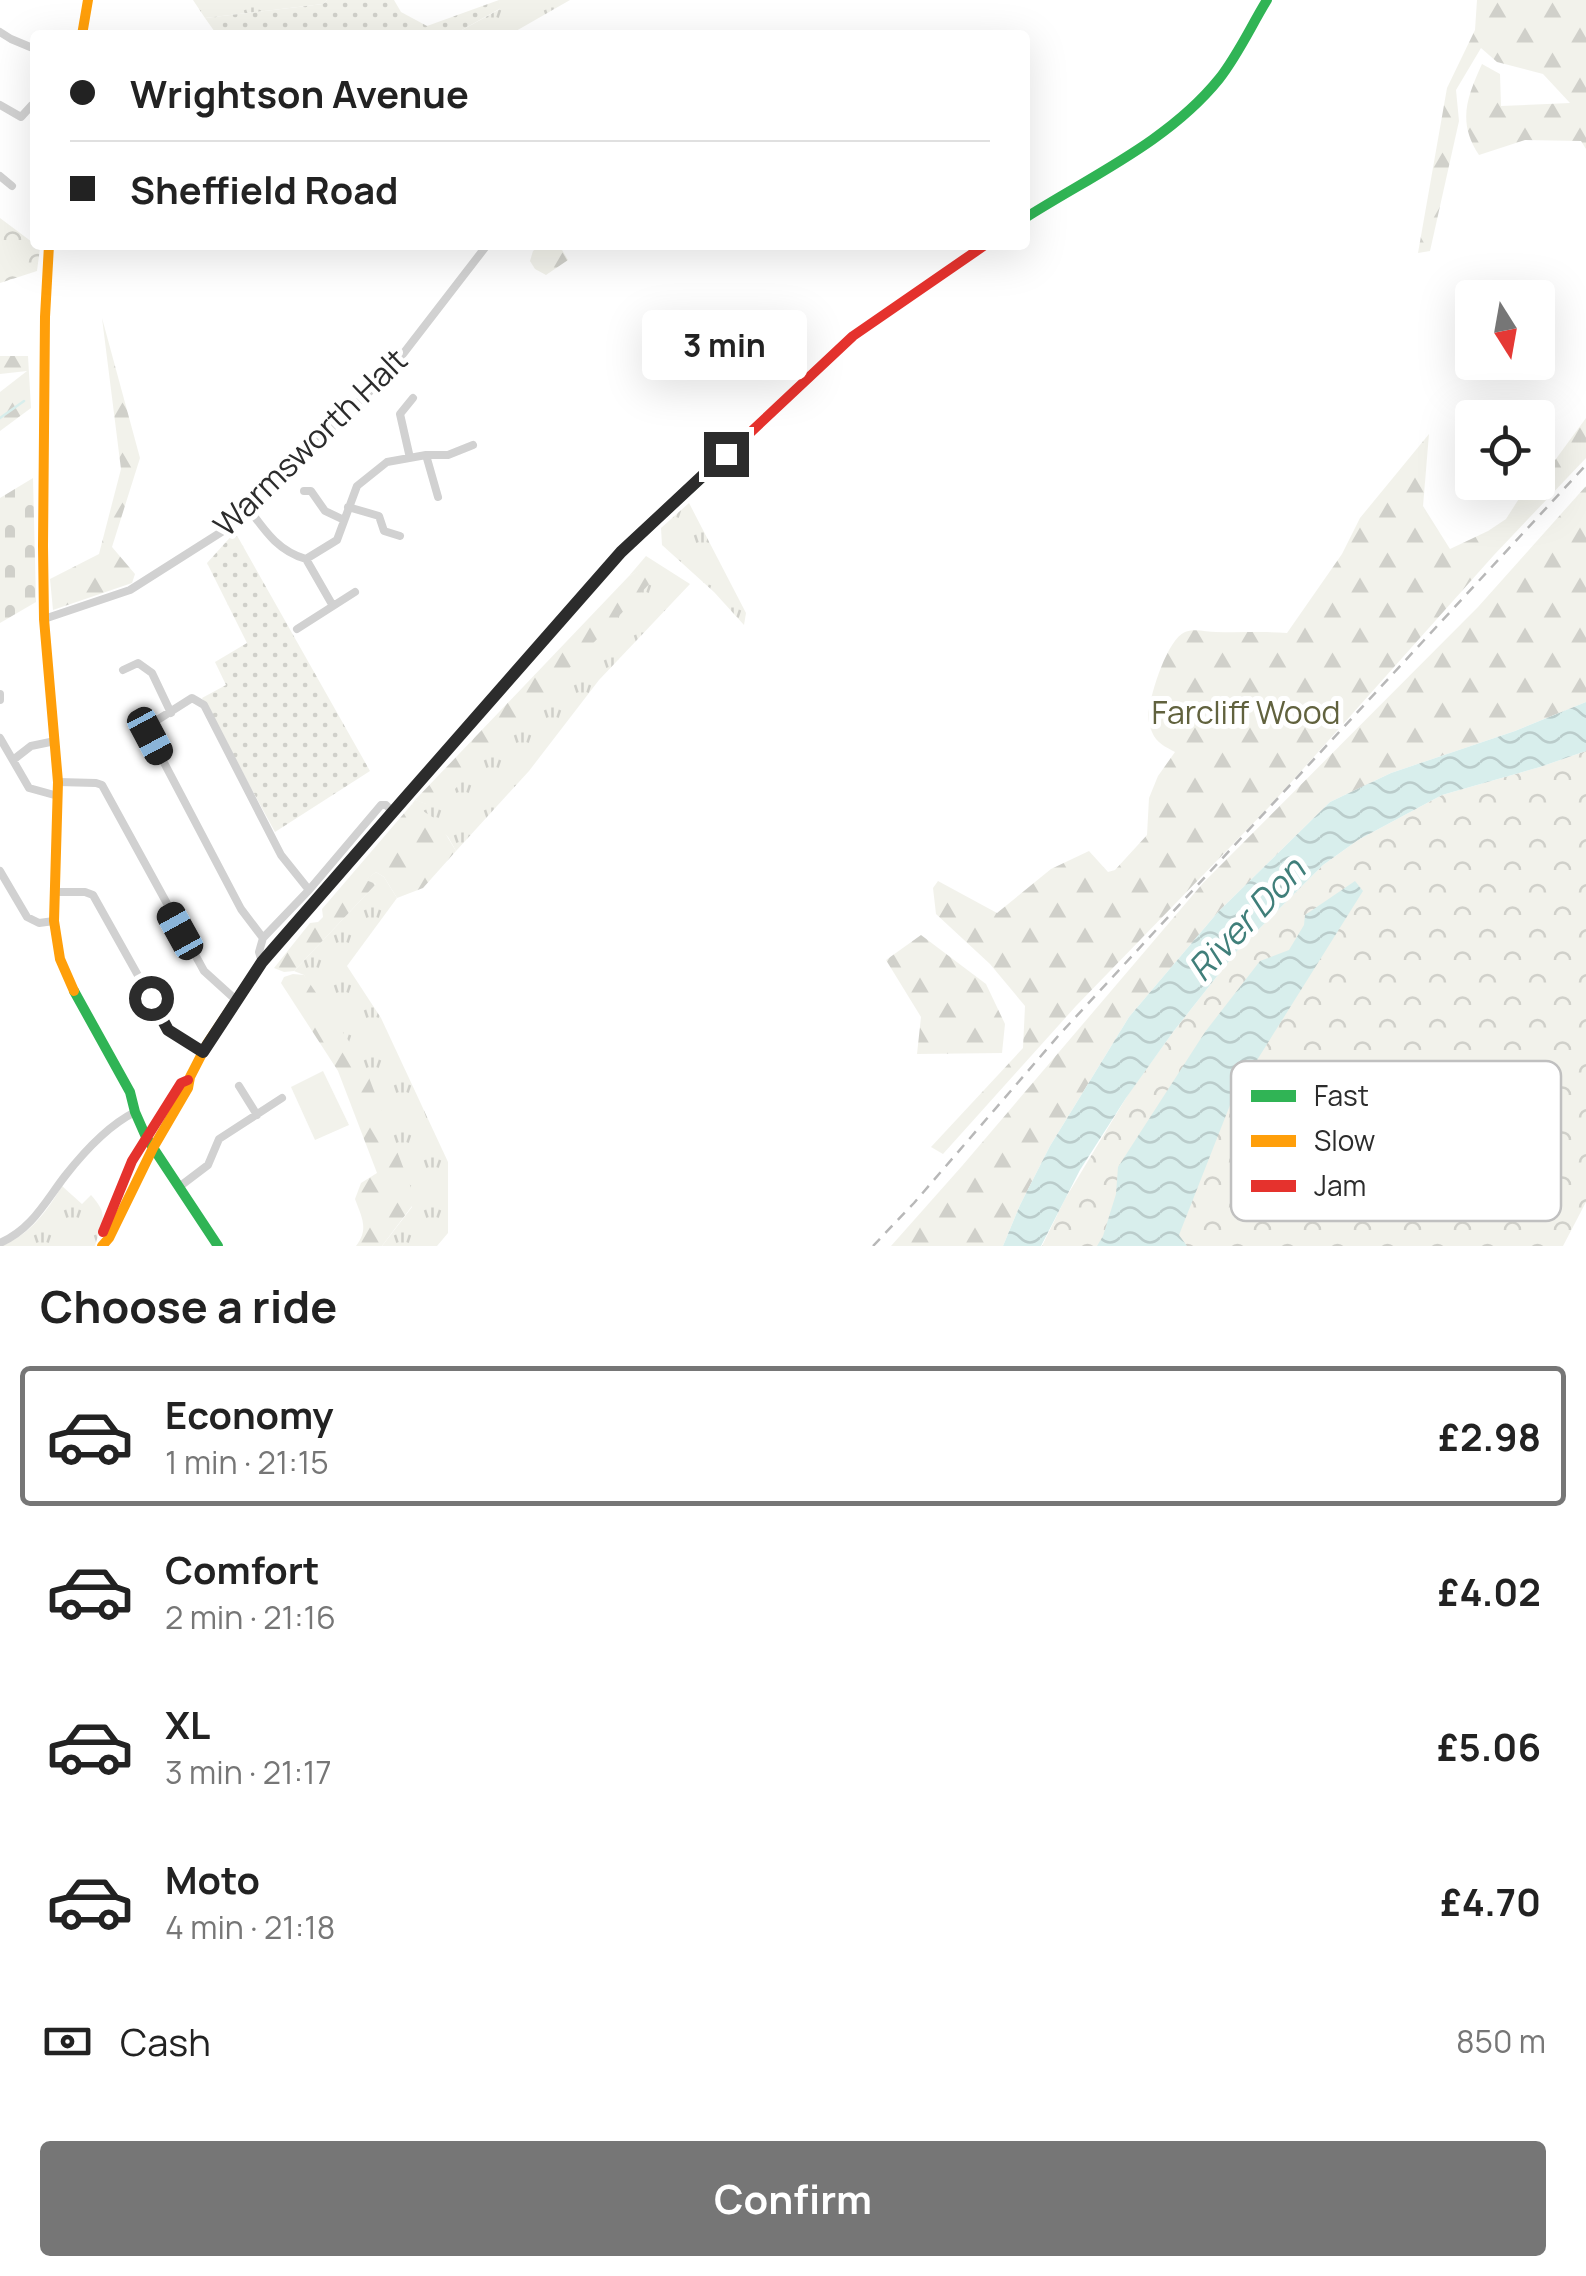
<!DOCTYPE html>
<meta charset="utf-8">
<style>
:root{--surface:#fff;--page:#f6f6f6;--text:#222;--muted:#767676;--line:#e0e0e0;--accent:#767676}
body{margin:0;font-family:Manrope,sans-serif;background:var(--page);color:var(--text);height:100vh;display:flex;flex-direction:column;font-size:38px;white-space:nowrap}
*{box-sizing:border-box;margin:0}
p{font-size:32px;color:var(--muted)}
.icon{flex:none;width:55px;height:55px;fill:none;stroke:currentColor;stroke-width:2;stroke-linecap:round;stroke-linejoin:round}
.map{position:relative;height:1246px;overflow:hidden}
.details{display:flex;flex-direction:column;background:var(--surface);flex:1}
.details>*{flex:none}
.hud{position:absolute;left:30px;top:30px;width:1000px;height:220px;border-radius:10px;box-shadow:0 10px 40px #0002;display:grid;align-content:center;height:220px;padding:0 40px;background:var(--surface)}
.needle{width:65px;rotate:169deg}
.tools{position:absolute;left:1455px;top:280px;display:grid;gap:20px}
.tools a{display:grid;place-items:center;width:100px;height:100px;border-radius:10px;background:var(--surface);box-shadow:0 10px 40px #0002;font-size:50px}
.end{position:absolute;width:45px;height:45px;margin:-22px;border:12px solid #2c2c2c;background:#fff;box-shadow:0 0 0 5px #fff}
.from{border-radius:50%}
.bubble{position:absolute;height:70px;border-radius:10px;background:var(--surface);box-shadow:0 10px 40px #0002;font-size:32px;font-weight:700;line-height:70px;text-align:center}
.car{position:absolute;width:30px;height:60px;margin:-30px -15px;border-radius:12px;box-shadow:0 0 8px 2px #0007;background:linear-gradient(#222 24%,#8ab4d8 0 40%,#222 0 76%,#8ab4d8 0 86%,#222 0)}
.hud b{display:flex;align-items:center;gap:35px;height:95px;font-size:38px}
.hud b+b{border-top:2px solid var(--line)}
.hud i{width:25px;height:25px;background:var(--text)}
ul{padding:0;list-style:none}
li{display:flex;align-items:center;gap:30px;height:140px;margin:0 20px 15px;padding:0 20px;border:5px solid transparent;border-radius:10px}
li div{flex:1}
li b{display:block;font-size:38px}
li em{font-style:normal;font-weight:700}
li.on{border-color:var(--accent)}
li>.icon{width:90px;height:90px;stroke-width:1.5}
h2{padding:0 40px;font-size:45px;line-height:120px}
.pay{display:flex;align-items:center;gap:25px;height:110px;padding:0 40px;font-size:38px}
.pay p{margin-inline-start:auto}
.action{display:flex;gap:20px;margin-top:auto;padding:20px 40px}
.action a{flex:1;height:115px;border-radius:10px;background:var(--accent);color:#fff;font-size:40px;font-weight:700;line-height:115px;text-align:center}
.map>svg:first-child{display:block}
.grass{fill:url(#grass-tufts)}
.forest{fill:url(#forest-firs)}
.cemetery{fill:url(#cemetery-stones)}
.park{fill:url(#park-crowns)}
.garden{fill:url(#garden-dots)}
.pitch{fill:#f2f2eb}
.water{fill:url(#water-waves)}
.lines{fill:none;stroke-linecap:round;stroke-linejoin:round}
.stream{stroke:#d8eeec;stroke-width:2.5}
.street{stroke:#d1d1d1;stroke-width:8}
.fast{stroke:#30b455;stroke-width:10}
.slow{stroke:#ff9f0a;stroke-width:10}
.jam{stroke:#e5322d;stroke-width:10}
.rail{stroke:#b8b8b8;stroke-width:2.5;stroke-dasharray:10 8;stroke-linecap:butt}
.route{stroke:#2c2c2c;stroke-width:12}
.labels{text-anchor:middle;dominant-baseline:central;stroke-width:10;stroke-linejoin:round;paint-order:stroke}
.street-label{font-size:32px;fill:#2c2c2c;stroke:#fff}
.park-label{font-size:32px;fill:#61623e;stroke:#fff}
.water-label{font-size:35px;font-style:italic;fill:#407f7a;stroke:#fff}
.key{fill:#fff;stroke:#c0c0c0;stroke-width:2.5}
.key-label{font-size:28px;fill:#2c2c2c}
</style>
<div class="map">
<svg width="1586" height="1246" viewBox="0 0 1586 1246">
<defs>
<pattern id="grass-tufts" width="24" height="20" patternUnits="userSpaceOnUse" patternTransform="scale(2.5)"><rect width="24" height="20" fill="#f2f2eb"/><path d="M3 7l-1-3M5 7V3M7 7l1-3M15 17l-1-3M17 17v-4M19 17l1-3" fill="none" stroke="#d0d0ca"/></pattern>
<pattern id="forest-firs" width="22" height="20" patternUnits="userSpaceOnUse" patternTransform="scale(2.5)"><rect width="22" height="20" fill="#f2f2eb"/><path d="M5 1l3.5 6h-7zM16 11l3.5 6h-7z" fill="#d0d0ca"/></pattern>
<pattern id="cemetery-stones" width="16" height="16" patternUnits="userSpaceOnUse" patternTransform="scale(2.5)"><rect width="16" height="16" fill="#f2f2eb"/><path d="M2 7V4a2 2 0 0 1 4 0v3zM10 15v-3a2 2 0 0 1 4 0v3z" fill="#d0d0ca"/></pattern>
<pattern id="park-crowns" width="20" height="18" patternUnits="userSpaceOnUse" patternTransform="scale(2.5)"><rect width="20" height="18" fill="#f2f2eb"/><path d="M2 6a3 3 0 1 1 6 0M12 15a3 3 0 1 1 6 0" fill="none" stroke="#d0d0ca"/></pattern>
<pattern id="garden-dots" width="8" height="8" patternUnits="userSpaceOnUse" patternTransform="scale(2.5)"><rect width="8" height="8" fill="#f2f2eb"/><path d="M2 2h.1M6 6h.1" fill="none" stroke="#d0d0ca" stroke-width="1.8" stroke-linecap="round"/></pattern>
<pattern id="water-waves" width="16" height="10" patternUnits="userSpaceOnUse" patternTransform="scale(2.5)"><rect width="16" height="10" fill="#d8eeec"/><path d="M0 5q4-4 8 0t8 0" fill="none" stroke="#bacccb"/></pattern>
</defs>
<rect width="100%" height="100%" fill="#fff"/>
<!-- grass -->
<path class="grass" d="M 193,0 L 327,0 L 323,4 L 205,18 Z
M 499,0 L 570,0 L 509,35 L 453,35 L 500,9 Z
M 689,503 L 746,613 L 744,625 L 714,592 L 662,545 L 661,528 Z
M 646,556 L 690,584 L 599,680 L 529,771 L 456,851 L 448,837 L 412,804 L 415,800 L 437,807 L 641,570 L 629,576 Z
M 376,872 L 384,877 L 397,898 L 347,966 L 381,1018 L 448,1162 L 448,1233 L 437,1246 L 382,1246 L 412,1207 L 304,975 L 294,971 L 376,884 L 365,880 Z
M 62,1186 L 82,1204 L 91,1195 C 110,1216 102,1221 95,1246 L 1,1246 C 31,1234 46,1212 62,1186 Z"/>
<!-- forest -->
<path class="forest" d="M 1477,0 L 1586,0 L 1586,149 L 1581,141 L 1525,140 L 1479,155 C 1457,122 1467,97 1482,64 L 1500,74 L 1501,106 L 1570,103 L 1543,74 L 1497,62 L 1481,48 L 1456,90 L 1459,121 L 1430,251 L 1418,253 L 1447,88 L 1475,30 Z
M 541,245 L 559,245 L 568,260 L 546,275 L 535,269 L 530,261 L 533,251 Z
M 102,318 L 140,458 L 112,547 L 135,574 L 132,583 L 53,610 L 50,579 L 99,554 L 121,469 Z
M 0,356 L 28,356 L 31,408 L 0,431 L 0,392 L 27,371 L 0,374 Z
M 1586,418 L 1586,458 L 1494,555 L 1270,806 L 1076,1006 L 943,1154 L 931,1147 L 1023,1048 L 1025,1006 L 990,964 L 936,914 L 933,888 L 938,881 L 997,913 L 1051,869 L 1089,851 L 1108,872 L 1115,870 L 1147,835 L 1149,798 L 1158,776 L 1175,752 C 1166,747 1156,743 1152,732 C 1149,725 1147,716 1149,709 C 1152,691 1167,640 1185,632 C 1194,628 1207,632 1216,632 C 1240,633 1264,631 1287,633 L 1342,554 L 1360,518 L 1429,434 L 1423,506 L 1450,549 L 1488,531 L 1506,519 L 1529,483 L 1538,482 L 1538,473 L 1550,467 Z
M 1586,486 L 1586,702 L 1515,731 L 1391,773 L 1330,802 L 1218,912 L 1129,1017 L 1050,1146 L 1020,1205 L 1003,1246 L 891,1246 L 962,1166 L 1203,883 L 1478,607 Z
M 640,570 L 649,573 L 653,580 L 437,808 L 415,800 L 629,576 Z
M 412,804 L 437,820 L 456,851 L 423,888 L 397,898 L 384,877 L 376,872 L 366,880 L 376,884 L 294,971 L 284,972 L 274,968 L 310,923 L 318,922 L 323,917 L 322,909 Z
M 921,935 L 986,984 L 1005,1024 L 1002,1053 L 917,1054 L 921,1017 L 886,960 Z
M 293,974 L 304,975 L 363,1062 L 413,1193 L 412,1206 L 382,1246 L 356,1246 C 369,1229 362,1218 355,1199 L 361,1183 L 377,1173 L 338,1071 L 281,983 L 284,977 Z"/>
<!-- cemetery -->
<path class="cemetery" d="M 33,478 L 36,602 L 0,623 L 0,498 Z"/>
<!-- park -->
<path class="park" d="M 0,218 L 40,248 L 37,271 L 0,283 Z
M 1586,751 L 1586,1202 L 1563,1246 L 1042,1246 L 1065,1199 L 1129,1093 L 1173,1032 L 1237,951 L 1323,865 L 1358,840 L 1442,795 L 1540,767 Z"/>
<!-- garden -->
<path class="garden" d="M 327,0 L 394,0 L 401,12 L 427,26 L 499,0 L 501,8 L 453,35 L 217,35 L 205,18 L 323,4 Z
M 235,532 L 370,771 L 275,832 L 202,698 L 226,685 L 215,662 L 247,643 L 207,563 Z"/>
<!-- pitch -->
<path class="pitch" d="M 323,1071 L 349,1125 L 315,1140 L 291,1087 Z"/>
<!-- water -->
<path class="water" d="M 1586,702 L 1586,751 L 1540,767 L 1442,795 L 1358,840 L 1323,865 L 1237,951 L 1173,1032 L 1126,1098 L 1080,1170 L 1041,1246 L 1003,1246 L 1020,1205 L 1050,1146 L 1129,1017 L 1218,912 L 1330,802 L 1391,773 L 1515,731 Z
M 1355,881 L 1363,891 L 1232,1100 L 1179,1235 L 1187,1246 L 1097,1246 L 1103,1236 L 1116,1194 L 1118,1167 L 1205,1032 L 1260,961 L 1289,950 L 1304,925 L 1305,915 Z"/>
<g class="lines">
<!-- stream -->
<path class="stream" d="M 0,418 L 24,401"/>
<!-- street -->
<path class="street" d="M 0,32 L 11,39 L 35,49
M 0,105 L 21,117 L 32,105
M 0,176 L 12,186
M 426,455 L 438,497
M 410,458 L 400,414 L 413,398
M 304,491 L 311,491 L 325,511 L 344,520
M 348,507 L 379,516 L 384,531 L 400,536
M 249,509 C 265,531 278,551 306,559 L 337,540 L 357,486 L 387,462 L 426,455 L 448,455 L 473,445
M 306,559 L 333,606
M 44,619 L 130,590 L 223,531 L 386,376 L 487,245
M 297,629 L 355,592
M 123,670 L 138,663 L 152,673 L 171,713
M 0,694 L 0,700
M 0,738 L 29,788 L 58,796
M 13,760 L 31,746 L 55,741
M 58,782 L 96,783 L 102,785 L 204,971 L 236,1000
M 0,871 L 27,917 L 39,923 L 54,921
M 54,892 L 85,892 L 93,895 L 168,1029 L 203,1051
M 263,938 L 241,909 L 150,736 L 151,724 L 192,698 L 204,705 L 281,855 L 309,890
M 262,962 L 259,952 L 263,938 L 309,890 L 381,805 L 386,805 L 393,812
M 239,1086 L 257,1115
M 179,1187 L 208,1165 L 219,1139 L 282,1098
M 0,1243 C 32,1229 45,1202 65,1176 C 83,1153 109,1125 135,1112"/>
<!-- fast -->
<path class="fast" d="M 1025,218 C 1091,176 1169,141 1219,79 C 1238,55 1251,26 1267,0
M 298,920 L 621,552 L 738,444
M 74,991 L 130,1092 L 135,1112 L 146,1137 L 218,1246"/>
<!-- slow -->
<path class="slow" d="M 82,35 L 88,0
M 49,245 L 45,317 L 43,546 L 44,619 L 58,782 L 54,921 L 60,959 L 74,991
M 102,1246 L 109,1238 L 153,1148 L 188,1088 L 190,1077 L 207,1044 L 262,962 L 298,920"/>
<!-- jam -->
<path class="jam" d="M 738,444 L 853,336 L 985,245
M 103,1232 L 132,1161 L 181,1083 L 188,1080"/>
<!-- rail -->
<path class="rail" d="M 873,1246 L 914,1203 L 1059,1035 L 1586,465"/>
</g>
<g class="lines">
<!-- route -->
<path class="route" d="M 151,998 L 168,1030 L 203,1052 L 262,962 L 405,798 L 621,552 L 726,454"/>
</g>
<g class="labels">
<!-- street labels -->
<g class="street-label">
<text transform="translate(310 442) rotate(-44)">Warmsworth Halt</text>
</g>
<!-- park labels -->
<g class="park-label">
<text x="1246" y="712">Farcliff Wood</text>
</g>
<!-- water labels -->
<g class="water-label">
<text transform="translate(1246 919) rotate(-47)">River Don</text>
</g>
</g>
<!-- legend -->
<rect x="1231" y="1061" width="330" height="160" rx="15" class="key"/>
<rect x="1251" y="1090" width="45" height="12" fill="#30b455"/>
<rect x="1251" y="1135" width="45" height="12" fill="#ff9f0a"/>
<rect x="1251" y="1180" width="45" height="12" fill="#e5322d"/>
<g class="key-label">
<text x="1314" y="1106">Fast</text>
<text x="1314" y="1151">Slow</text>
<text x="1314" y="1196">Jam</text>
</g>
</svg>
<div class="tools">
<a><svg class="needle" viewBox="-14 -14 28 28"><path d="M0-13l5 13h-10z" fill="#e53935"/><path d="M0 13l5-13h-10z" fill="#767676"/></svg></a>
<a><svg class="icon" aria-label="locate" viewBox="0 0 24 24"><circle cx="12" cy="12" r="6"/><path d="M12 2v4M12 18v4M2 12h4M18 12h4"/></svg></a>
</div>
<i class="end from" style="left:151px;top:998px"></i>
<i class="end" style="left:726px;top:454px"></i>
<div class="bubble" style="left:642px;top:310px;width:165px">3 min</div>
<i class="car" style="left:150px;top:736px;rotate:152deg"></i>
<i class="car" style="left:180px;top:931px;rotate:331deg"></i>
<div class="hud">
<b><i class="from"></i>Wrightson Avenue</b>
<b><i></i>Sheffield Road</b>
</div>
</div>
<section class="details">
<h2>Choose a ride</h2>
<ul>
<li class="on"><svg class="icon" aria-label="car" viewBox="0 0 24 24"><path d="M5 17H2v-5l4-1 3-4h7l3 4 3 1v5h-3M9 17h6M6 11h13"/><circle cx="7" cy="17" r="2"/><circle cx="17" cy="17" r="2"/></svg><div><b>Economy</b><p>1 min · 21:15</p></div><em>£2.98</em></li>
<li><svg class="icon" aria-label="car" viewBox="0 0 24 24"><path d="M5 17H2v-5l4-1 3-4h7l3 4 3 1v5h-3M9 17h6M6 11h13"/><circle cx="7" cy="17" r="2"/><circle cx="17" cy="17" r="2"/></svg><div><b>Comfort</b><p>2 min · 21:16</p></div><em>£4.02</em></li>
<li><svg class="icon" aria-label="car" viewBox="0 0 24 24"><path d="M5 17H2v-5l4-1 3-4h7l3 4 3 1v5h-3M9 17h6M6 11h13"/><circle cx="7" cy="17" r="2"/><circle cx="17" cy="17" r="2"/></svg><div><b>XL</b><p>3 min · 21:17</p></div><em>£5.06</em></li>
<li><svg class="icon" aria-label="car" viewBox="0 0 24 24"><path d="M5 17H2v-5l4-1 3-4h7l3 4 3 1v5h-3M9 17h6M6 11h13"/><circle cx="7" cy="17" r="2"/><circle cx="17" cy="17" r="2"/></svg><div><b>Moto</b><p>4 min · 21:18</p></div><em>£4.70</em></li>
</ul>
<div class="pay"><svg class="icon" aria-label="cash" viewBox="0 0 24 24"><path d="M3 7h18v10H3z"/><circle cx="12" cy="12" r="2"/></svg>Cash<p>850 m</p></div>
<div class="action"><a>Confirm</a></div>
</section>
